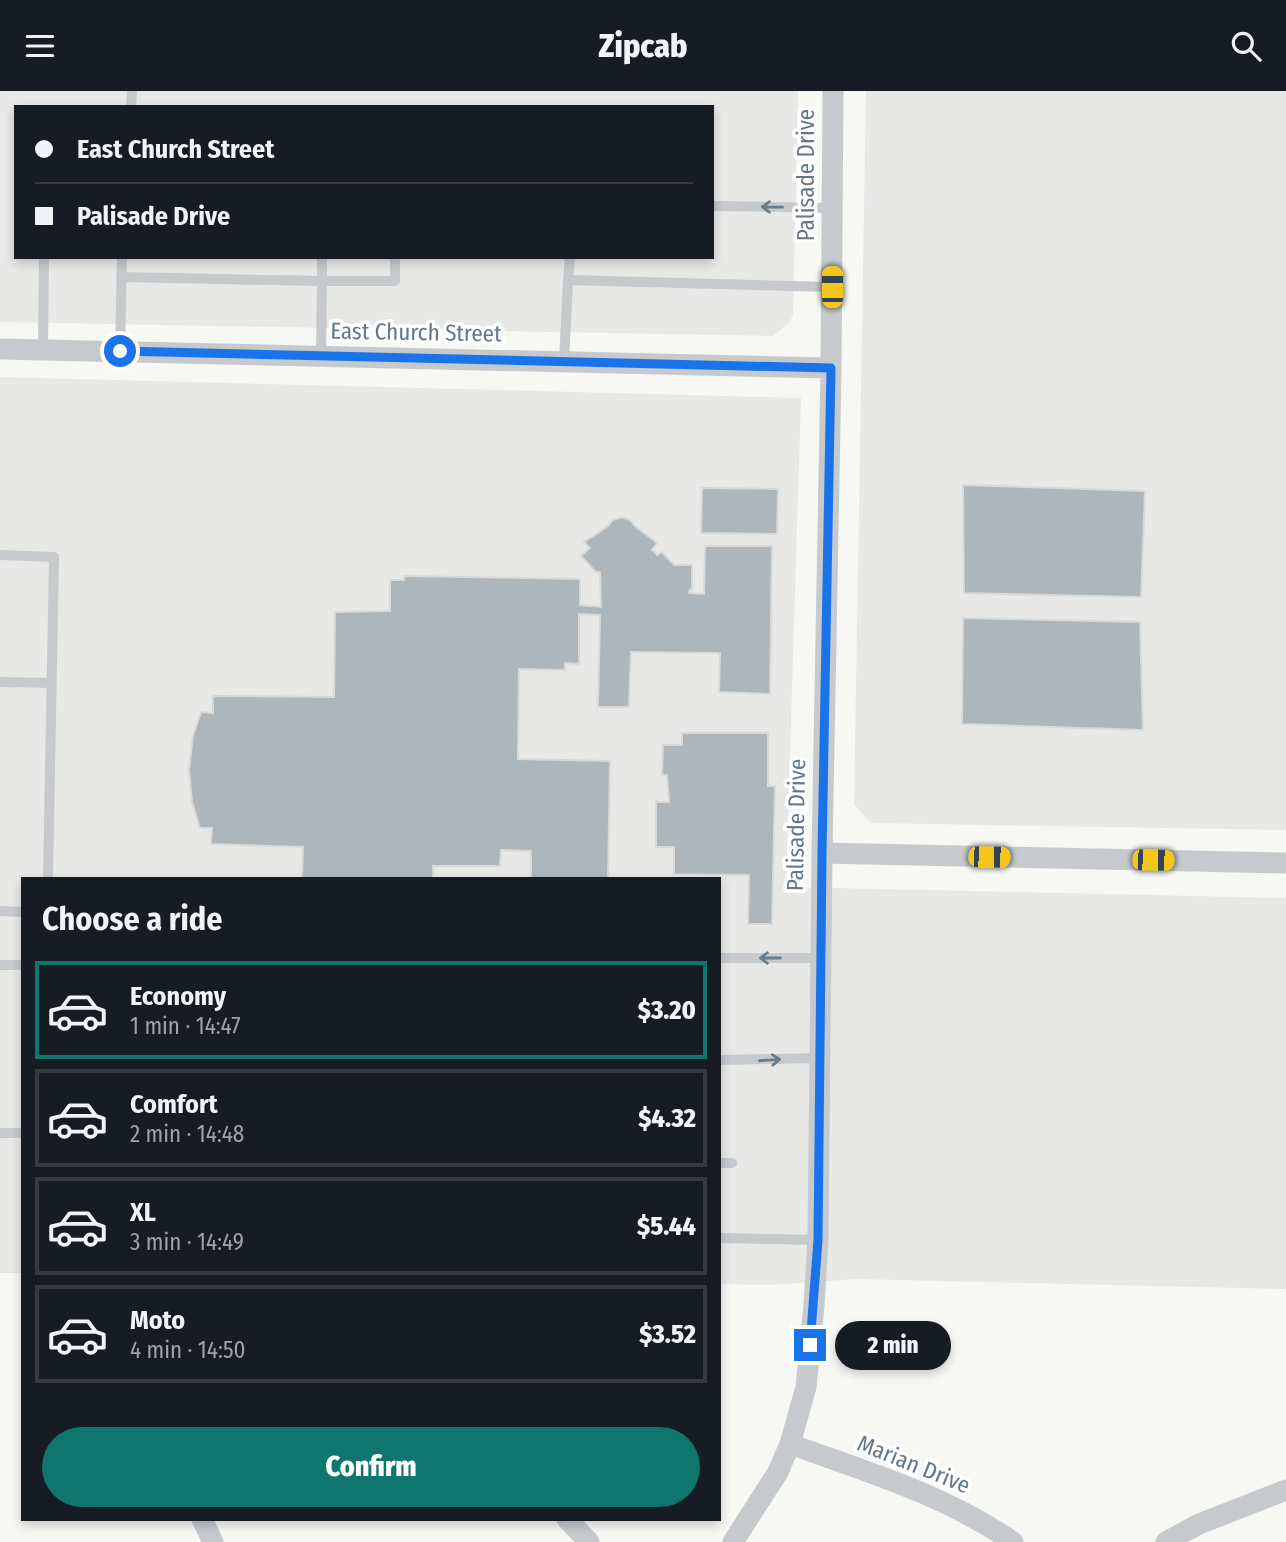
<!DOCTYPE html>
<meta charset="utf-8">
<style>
:root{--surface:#171b24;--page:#20242c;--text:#f1f3f6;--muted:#9ea1a6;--line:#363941;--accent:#0f766e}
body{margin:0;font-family:"Fira Sans Condensed",sans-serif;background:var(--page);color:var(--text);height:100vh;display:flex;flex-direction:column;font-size:26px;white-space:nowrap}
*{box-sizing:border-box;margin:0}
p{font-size:23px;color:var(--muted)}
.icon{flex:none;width:38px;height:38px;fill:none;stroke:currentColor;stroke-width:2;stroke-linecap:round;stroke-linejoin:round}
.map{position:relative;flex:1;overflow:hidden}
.sheet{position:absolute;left:21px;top:786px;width:700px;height:644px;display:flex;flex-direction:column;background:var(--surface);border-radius:0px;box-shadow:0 4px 10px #0003}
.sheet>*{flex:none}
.banner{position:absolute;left:14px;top:14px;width:700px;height:154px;border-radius:0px;box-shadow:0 4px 10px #0003;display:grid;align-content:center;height:154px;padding:0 21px;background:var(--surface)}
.end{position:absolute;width:32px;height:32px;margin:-16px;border:9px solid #1a73e8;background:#fff;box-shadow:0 0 0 4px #fff}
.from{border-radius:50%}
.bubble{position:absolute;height:49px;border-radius:24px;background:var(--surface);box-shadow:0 4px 10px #0003;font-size:23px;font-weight:800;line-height:49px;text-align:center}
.car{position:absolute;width:21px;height:42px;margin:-21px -10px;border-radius:9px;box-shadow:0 0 5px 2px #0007;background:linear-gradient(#f5c518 24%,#345 0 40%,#f5c518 0 76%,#345 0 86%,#f5c518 0)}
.banner b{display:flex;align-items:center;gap:24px;height:66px;font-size:26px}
.banner b+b{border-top:2px solid var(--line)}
.banner i{width:18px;height:18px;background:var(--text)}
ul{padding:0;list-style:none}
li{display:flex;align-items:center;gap:21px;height:98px;margin:0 14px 10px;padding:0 7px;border:4px solid var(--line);border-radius:0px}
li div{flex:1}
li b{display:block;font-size:26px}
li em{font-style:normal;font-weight:800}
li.active{border-color:var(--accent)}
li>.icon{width:63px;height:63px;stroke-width:1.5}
h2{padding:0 21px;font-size:32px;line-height:84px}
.button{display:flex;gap:14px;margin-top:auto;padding:14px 21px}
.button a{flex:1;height:80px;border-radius:42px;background:var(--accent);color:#fff;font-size:28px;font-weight:800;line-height:80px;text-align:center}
header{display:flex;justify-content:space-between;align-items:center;height:91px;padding:0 21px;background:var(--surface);font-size:32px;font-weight:800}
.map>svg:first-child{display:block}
.built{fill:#e8e9e7;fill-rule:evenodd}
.building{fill:#adb6bb;stroke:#d8d8d6;stroke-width:2}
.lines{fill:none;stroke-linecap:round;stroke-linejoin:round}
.service{stroke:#c6cacd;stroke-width:10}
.minor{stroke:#c6cacd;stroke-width:21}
.oneway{stroke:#687c8a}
.route{stroke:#1a73e8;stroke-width:9}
.labels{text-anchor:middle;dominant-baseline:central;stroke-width:7;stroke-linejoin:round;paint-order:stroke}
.street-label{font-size:23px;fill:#637887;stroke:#fff}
</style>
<header><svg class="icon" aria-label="menu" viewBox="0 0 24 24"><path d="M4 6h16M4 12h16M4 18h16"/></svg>Zipcab<svg class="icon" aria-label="search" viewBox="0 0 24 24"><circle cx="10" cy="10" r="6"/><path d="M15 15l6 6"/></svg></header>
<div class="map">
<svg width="1286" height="1451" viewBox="0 0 1286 1451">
<rect width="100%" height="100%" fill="#f7f7f3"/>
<!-- built -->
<path class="built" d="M 0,0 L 798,0 L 793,224 L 789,232 L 773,245 L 0,231 ZM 16,16 L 712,16 L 712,166 L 16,166 Z
M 866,0 L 1286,0 L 1286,739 L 871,732 L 854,714 Z
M 0,286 L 801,307 L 786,796 L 1286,807 L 1286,1198 L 856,1188 L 770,1194 L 719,1193 L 719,788 L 23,788 L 23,1182 L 0,1182 Z"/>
<!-- building -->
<path class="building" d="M 963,394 L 1145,400 L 1141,506 L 964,502 Z
M 702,397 L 778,398 L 777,443 L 701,442 Z
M 622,426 L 630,429 L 636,436 L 657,452 L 652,459 L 657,464 L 662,461 L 674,474 L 692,474 L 692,498 L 690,498 L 689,502 L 704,503 L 705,455 L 772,455 L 770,603 L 719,601 L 720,562 L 631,561 L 629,616 L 598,616 L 600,524 L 579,523 L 579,573 L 565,572 L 565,579 L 519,578 L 518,668 L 610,670 L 608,788 L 531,788 L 531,760 L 501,759 L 500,775 L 433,775 L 433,788 L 302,787 L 303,756 L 211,753 L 212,737 L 200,737 L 192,711 L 189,679 L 193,645 L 201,621 L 213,622 L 213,605 L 334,606 L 335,521 L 390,520 L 390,489 L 404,489 L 404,485 L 580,488 L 580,514 L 601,516 L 600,481 L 596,481 L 581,465 L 590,457 L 584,451 L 607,436 L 613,429 Z
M 963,527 L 1140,531 L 1143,639 L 962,633 Z
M 682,642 L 768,642 L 768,695 L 775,695 L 772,833 L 748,833 L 749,784 L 674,783 L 674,756 L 656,756 L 656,711 L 669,711 L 667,684 L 662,684 L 663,654 L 682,654 Z"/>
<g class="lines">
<!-- service -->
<path class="service" d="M 131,16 L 132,0
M 712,115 L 832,117
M 322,166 L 322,190 L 395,190 L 395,166
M 121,186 L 322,190 L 321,265
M 568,189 L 570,166
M 43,258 L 44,166
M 120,260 L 122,166
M 564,271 L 568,189 L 832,196
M 0,464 L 54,466 L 48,788
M 0,591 L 52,592
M 0,820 L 23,821
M 719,867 L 822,867
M 0,874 L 23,874
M 719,969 L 820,967
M 0,1042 L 23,1042
M 719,1072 L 732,1072
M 719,1147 L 818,1149"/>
<!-- minor -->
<path class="minor" d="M 0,258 L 831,277
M 822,762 L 1286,772
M 790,1353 C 867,1381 945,1404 1013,1451
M 202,1428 L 213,1451
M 567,1428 L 589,1451
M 733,1451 L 778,1381 L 790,1353 L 806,1296 L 814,1214 L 818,1149 L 822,762 L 831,277 L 833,0
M 1166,1451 L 1199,1433 L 1286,1399"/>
</g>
<!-- one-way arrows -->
<defs><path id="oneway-shaft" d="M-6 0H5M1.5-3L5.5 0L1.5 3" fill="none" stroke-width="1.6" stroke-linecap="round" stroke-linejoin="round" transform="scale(1.75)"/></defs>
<g class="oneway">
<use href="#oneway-shaft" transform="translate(772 116) rotate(-179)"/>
<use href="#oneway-shaft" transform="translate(770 867) rotate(-180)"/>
<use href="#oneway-shaft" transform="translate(770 969) rotate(-3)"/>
</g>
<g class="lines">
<!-- route -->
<path class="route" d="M 120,260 L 831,277 L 822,762 L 818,1149 L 810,1254"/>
</g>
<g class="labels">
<!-- street labels -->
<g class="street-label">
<text transform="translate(806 84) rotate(-90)">Palisade Drive</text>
<text transform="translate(416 241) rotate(1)">East Church Street</text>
<text transform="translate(796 734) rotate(-89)">Palisade Drive</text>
<text transform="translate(914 1373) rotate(22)">Marian Drive</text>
</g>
</g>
</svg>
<i class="end from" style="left:120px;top:260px"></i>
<i class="end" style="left:810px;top:1254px"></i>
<div class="bubble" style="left:835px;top:1230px;width:116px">2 min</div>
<i class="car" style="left:832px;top:196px;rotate:0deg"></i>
<i class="car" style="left:989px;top:766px;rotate:91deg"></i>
<i class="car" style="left:1153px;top:769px;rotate:91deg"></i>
<div class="banner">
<b><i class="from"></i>East Church Street</b>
<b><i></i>Palisade Drive</b>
</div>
<section class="sheet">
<h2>Choose a ride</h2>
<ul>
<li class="active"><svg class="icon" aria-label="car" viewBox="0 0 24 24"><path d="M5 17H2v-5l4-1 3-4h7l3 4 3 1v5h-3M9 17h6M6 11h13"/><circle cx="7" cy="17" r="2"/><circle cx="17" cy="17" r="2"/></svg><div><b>Economy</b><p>1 min · 14:47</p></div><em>$3.20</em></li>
<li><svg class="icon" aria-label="car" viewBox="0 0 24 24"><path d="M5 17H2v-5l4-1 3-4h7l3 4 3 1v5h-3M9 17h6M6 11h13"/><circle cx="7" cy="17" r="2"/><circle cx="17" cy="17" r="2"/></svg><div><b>Comfort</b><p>2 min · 14:48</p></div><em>$4.32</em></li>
<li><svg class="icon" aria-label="car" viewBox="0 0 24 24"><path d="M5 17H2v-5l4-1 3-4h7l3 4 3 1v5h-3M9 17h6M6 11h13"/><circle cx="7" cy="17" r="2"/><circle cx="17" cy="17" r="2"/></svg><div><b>XL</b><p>3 min · 14:49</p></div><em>$5.44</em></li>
<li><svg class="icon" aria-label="car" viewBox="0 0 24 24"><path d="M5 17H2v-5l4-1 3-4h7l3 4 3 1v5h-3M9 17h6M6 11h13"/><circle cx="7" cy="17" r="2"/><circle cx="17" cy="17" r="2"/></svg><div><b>Moto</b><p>4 min · 14:50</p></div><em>$3.52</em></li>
</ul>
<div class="button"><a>Confirm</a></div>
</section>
</div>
